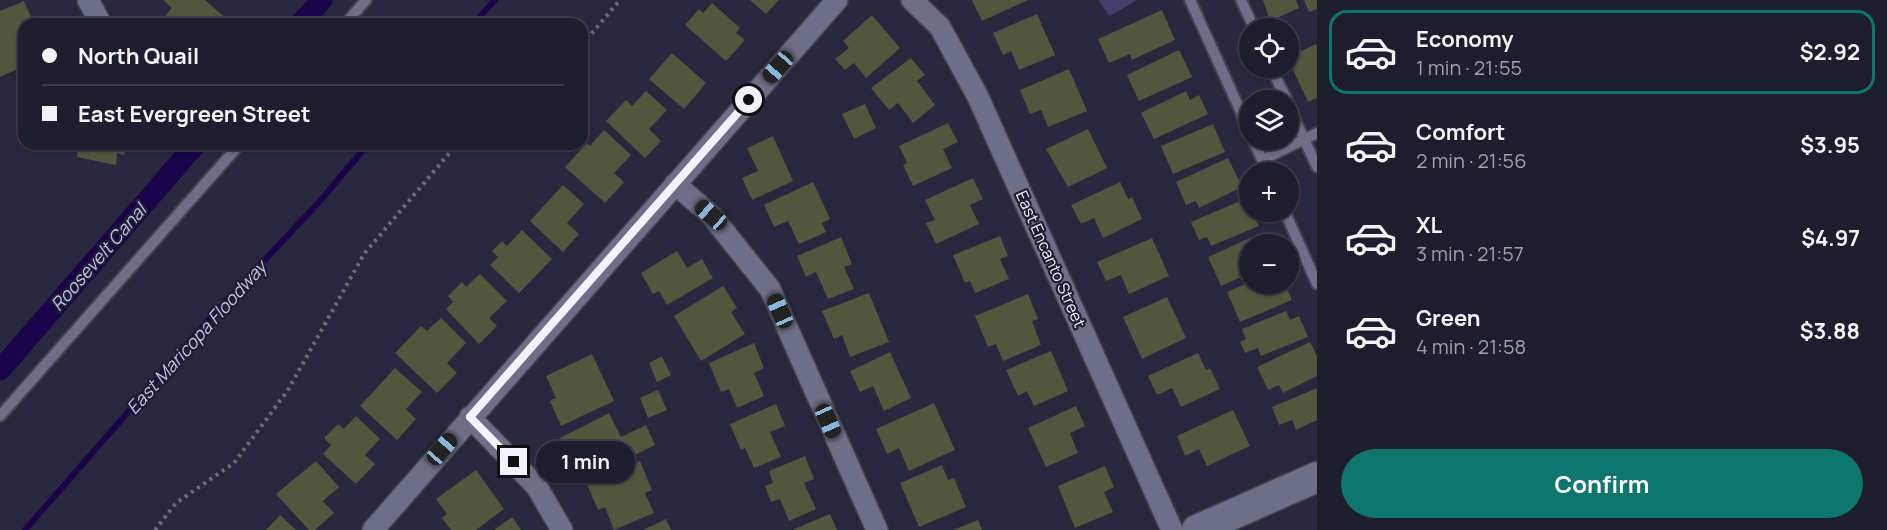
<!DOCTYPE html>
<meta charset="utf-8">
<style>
:root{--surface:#1e1d2e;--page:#2b2a3a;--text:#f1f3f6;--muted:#a1a2aa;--line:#3c3b4a;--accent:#0f766e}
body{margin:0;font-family:Manrope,sans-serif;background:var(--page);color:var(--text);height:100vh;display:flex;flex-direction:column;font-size:22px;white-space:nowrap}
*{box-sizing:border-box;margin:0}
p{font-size:20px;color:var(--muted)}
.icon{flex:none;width:33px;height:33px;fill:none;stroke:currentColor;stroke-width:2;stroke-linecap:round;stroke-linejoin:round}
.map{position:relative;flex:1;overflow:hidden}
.details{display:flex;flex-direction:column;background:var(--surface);width:570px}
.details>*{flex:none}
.guide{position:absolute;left:18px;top:18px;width:570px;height:132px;border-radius:18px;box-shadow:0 2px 4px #0004,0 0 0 2px var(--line);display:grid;align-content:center;height:132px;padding:0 24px;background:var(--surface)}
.buttons{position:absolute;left:1239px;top:18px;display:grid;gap:12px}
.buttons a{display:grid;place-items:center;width:60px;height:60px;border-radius:50%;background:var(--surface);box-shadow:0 2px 4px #0004,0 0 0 2px var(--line);font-size:30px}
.end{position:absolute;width:27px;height:27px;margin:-14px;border:8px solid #f3f3ff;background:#111;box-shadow:0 0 0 3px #111}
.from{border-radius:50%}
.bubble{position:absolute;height:42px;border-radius:21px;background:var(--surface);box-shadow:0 2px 4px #0004,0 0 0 2px var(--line);font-size:20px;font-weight:700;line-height:42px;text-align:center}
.car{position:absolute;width:18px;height:36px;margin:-18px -9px;border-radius:8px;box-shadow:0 0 4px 2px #0007;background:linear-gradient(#222 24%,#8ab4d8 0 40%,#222 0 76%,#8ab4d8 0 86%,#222 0)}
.guide b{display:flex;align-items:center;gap:21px;height:57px;font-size:22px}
.guide b+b{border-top:2px solid var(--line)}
.guide i{width:15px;height:15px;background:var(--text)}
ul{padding:10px 0 0;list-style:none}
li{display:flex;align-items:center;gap:18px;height:84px;margin:0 12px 9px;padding:0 12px;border:3px solid transparent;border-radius:18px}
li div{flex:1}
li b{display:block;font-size:22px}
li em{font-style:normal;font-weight:700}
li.current{border-color:var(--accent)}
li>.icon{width:54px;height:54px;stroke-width:1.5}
.button{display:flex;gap:12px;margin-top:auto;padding:12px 24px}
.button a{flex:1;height:69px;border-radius:36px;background:var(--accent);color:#fff;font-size:24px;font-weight:700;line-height:69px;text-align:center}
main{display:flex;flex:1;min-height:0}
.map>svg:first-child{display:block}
.green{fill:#413f6a}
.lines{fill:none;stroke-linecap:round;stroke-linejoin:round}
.stream{stroke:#180449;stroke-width:6}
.canal{stroke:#180449;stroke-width:21}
.building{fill:#52563d}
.lane-casing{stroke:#434253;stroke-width:14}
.street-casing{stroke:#434253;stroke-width:24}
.secondary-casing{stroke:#434253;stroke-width:33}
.path{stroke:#6d6c7e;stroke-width:4;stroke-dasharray:3 4.5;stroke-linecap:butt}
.lane{stroke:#6d6e87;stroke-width:10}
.street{stroke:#6d6e87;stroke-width:21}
.secondary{stroke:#6d6e87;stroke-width:30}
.route{stroke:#f3f3ff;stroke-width:8}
.labels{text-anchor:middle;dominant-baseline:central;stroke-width:4.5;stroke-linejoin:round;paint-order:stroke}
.street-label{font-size:16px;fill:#f3f3ff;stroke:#1e1d32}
.water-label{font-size:18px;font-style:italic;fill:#c4c4ed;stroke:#1e1d32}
</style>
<main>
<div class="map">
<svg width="1317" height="530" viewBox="0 0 1317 530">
<rect width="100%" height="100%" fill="#28273d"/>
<!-- green -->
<path class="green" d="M 1098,0 L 1137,0 L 1110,16 Z"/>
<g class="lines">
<!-- stream -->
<path class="stream" d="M 473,24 L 495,0
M 25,530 L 212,316 L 321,200 L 368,144"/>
<!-- canal -->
<path class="canal" d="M 300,24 L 322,0
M 0,370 L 196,144"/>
</g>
<!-- building -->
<path class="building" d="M 163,0 L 205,0 L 230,22 L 173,24 L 174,22 L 166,15 L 172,8 Z
M 750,0 L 779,0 L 766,14 Z
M 972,0 L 1028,0 L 982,21 Z
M 1263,0 L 1296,0 L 1299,8 L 1270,21 Z
M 1304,0 L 1317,0 L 1317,9 L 1309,12 Z
M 24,1 L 33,22 L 24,24 L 24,66 L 0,77 L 0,11 Z
M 712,3 L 740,28 L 736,33 L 745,40 L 726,61 L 685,25 L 699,9 L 703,13 Z
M 1162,10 L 1175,40 L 1132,60 L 1130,54 L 1109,63 L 1098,39 Z
M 1037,14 L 1055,55 L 1019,70 L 1011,51 L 1003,55 L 993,33 Z
M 872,15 L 900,48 L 866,78 L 854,63 L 845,70 L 835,59 L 849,48 L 843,41 Z
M 1296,40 L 1301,51 L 1316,44 L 1317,47 L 1317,98 L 1308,102 L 1288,59 L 1288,44 Z
M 1179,50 L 1192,77 L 1139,101 L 1127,75 Z
M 672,53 L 706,83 L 684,109 L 649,79 Z
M 911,58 L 925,75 L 917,81 L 935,105 L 913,123 L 898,103 L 889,110 L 871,88 Z
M 1069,69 L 1087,111 L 1048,127 L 1041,110 L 1030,114 L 1020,90 Z
M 646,91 L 667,110 L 649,129 L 661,141 L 645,158 L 606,121 L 626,100 L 632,106 Z
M 1186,91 L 1190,100 L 1199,95 L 1208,114 L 1154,139 L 1141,113 Z
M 865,104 L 876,128 L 854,139 L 842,114 Z
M 948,123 L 958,142 L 943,149 L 952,168 L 913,186 L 903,165 L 907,163 L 899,146 Z
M 1213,124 L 1225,152 L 1173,174 L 1161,146 Z
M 1088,129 L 1107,168 L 1068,187 L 1046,149 Z
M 604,130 L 631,155 L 614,173 L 624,182 L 605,203 L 565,167 L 587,143 L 590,146 Z
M 773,136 L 793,181 L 752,200 L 742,178 L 758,171 L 747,148 Z
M 79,144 L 126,144 L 124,155 L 117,153 L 116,165 L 77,157 Z
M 1228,158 L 1242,187 L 1199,208 L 1196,201 L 1186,205 L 1176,182 Z
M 973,178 L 983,199 L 970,205 L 979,224 L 936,244 L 926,223 L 935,220 L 925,200 Z
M 813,182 L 830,219 L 822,223 L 826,232 L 799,244 L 788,221 L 774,227 L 764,205 Z
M 1120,182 L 1128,199 L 1132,197 L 1142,219 L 1103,238 L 1094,218 L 1081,224 L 1071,205 Z
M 563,185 L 584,204 L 567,223 L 579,234 L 563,252 L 530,221 Z
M 1247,198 L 1250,212 L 1252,212 L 1259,226 L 1211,246 L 1207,237 L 1199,240 L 1191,222 Z
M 522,230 L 552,259 L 519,293 L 490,265 L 498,257 L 492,251 L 502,241 L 507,246 Z
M 1000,236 L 1008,256 L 1000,259 L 1009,279 L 975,293 L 970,281 L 965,283 L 953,255 Z
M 841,237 L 852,264 L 844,267 L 854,289 L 828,299 L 816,272 L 806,277 L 797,256 Z
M 1252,237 L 1256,244 L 1250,244 L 1250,273 L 1221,286 L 1208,257 Z
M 1152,238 L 1169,276 L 1129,294 L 1121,275 L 1106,281 L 1097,262 Z
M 677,251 L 687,268 L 702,259 L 713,278 L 667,305 L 659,291 L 653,294 L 641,273 Z
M 480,274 L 507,301 L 489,318 L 497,326 L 479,344 L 446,309 L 453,302 L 448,296 L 462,282 L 466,287 Z
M 1250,282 L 1285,284 L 1292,300 L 1240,322 L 1227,292 Z
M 723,286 L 737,308 L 731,312 L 745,334 L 701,361 L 674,316 Z
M 869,293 L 889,342 L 850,357 L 842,335 L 834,339 L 822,311 Z
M 1028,294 L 1038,319 L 1032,321 L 1041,345 L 1003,361 L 996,344 L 988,347 L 975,316 Z
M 1167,297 L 1186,338 L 1142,359 L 1123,317 Z
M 1286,311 L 1290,320 L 1299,316 L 1308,337 L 1261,356 L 1258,348 L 1245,353 L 1240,342 L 1246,339 L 1242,329 Z
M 441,318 L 466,343 L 447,363 L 457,373 L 437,393 L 395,353 L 421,326 L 427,331 Z
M 1310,342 L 1317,356 L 1317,376 L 1283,393 L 1279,385 L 1268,390 L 1257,367 Z
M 754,343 L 764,368 L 754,373 L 764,396 L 737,408 L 729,389 L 721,392 L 709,363 Z
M 1051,351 L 1068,391 L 1034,406 L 1027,391 L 1018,396 L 1006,370 Z
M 890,352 L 911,398 L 884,411 L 873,386 L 860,392 L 850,371 Z
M 1198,353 L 1206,370 L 1210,368 L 1220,389 L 1181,407 L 1172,388 L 1157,395 L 1148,376 Z
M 592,354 L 614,401 L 561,426 L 550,401 L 556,398 L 546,376 Z
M 662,356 L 671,375 L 657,382 L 649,363 Z
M 395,368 L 422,392 L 406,409 L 416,419 L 397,440 L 360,406 Z
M 1317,388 L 1317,420 L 1296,430 L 1292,420 L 1279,425 L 1272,407 Z
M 658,390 L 667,410 L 648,418 L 640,398 Z
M 934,403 L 955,450 L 909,471 L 899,448 L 887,454 L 876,429 Z
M 776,404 L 785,426 L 770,432 L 781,457 L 754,468 L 745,448 L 741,450 L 730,424 Z
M 1076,406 L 1085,426 L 1070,433 L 1078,453 L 1046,467 L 1028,428 Z
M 1233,410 L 1250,446 L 1207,466 L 1199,449 L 1185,456 L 1177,436 Z
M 609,413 L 621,437 L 646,425 L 655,445 L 588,478 L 578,459 L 572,463 L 560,438 Z
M 356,416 L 380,439 L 365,455 L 375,464 L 356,484 L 323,454 L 331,445 L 324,438 L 338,424 L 344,429 Z
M 805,456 L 814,479 L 804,483 L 816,509 L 789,521 L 780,499 L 771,502 L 765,486 L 773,483 L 769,471 Z
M 316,461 L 339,487 L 323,501 L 334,513 L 315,530 L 309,530 L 276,494 Z
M 640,461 L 652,490 L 645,493 L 654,513 L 614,530 L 605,507 L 598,510 L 587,484 Z
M 942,465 L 948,480 L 954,478 L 966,507 L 919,527 L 900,483 Z
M 1105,466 L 1114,487 L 1104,492 L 1113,512 L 1075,528 L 1058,486 Z
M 476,470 L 504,509 L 476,530 L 451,530 L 442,518 L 447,514 L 436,499 Z
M 830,514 L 837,530 L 792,530 Z
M 280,515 L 296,530 L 266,530 Z
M 512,517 L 521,530 L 494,530 Z
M 666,519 L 671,530 L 643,530 Z
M 978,520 L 982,530 L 953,530 Z"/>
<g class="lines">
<!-- lane casing -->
<g class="lane-casing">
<path id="lane" d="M 1190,0 L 1250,132
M 1241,0 L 1254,28
M 345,24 L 366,0
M 1271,68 L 1287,100
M 1288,105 L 1317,167
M 1253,140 L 1268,172
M 1262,160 L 1317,133
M 1285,212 L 1317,284
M 0,416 L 240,144"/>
</g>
<!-- street casing -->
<g class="street-casing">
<path id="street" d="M 88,0 L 101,24
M 912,0 L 940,27 L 978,97 L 1172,530
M 675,184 L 711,215 L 770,289 L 877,530
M 470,417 L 537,487 L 562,530
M 373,530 L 837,0"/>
</g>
<!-- secondary casing -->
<g class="secondary-casing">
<path id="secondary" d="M 1197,530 L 1317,477"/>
</g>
<!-- path -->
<path class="path" d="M 582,45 L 620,0
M 155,530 L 176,503 L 234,463 L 288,390 L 364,254 L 457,144"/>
<!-- lane -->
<use href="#lane" class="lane"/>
<!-- street -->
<use href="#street" class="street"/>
<!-- secondary -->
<use href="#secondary" class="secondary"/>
</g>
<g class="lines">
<!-- route -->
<path class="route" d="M 514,462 L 470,417 L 749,100"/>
</g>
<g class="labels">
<!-- street labels -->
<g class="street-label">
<text transform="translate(1051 259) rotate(66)">East Encanto Street</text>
</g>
<!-- water labels -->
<g class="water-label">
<text transform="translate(98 257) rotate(-49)">Roosevelt Canal</text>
<text transform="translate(196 337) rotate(-48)">East Maricopa Floodway</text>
</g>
</g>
</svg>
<div class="buttons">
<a><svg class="icon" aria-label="locate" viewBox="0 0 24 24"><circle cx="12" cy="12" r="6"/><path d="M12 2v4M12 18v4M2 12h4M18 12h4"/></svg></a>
<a><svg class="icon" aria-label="layers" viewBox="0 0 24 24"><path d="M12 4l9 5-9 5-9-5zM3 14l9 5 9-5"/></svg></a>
<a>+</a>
<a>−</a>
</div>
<i class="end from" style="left:749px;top:100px"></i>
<i class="end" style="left:514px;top:462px"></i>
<div class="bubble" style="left:536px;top:441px;width:99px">1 min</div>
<i class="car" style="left:778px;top:67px;rotate:221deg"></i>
<i class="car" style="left:711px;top:215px;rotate:311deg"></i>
<i class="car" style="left:780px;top:311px;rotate:336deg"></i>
<i class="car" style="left:828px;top:421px;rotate:156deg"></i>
<i class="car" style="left:442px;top:449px;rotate:41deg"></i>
<div class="guide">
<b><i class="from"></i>North Quail</b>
<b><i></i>East Evergreen Street</b>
</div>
</div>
<section class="details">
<ul>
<li class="current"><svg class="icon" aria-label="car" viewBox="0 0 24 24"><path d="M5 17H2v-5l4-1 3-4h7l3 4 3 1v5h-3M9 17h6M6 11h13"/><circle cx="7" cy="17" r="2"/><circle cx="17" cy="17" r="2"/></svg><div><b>Economy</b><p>1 min · 21:55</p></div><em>$2.92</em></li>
<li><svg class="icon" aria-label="car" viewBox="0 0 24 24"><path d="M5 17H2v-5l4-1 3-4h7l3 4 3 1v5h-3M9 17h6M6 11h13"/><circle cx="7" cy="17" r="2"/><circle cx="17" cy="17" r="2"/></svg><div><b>Comfort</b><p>2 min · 21:56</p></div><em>$3.95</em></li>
<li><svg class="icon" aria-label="car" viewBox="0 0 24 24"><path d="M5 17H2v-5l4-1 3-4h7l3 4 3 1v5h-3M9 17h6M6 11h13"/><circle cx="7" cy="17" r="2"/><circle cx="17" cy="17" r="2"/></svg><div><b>XL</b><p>3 min · 21:57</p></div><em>$4.97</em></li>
<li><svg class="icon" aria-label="car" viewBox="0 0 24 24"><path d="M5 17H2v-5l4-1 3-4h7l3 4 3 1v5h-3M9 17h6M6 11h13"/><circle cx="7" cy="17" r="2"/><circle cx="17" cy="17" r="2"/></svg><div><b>Green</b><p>4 min · 21:58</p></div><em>$3.88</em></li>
</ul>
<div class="button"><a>Confirm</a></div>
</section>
</main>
